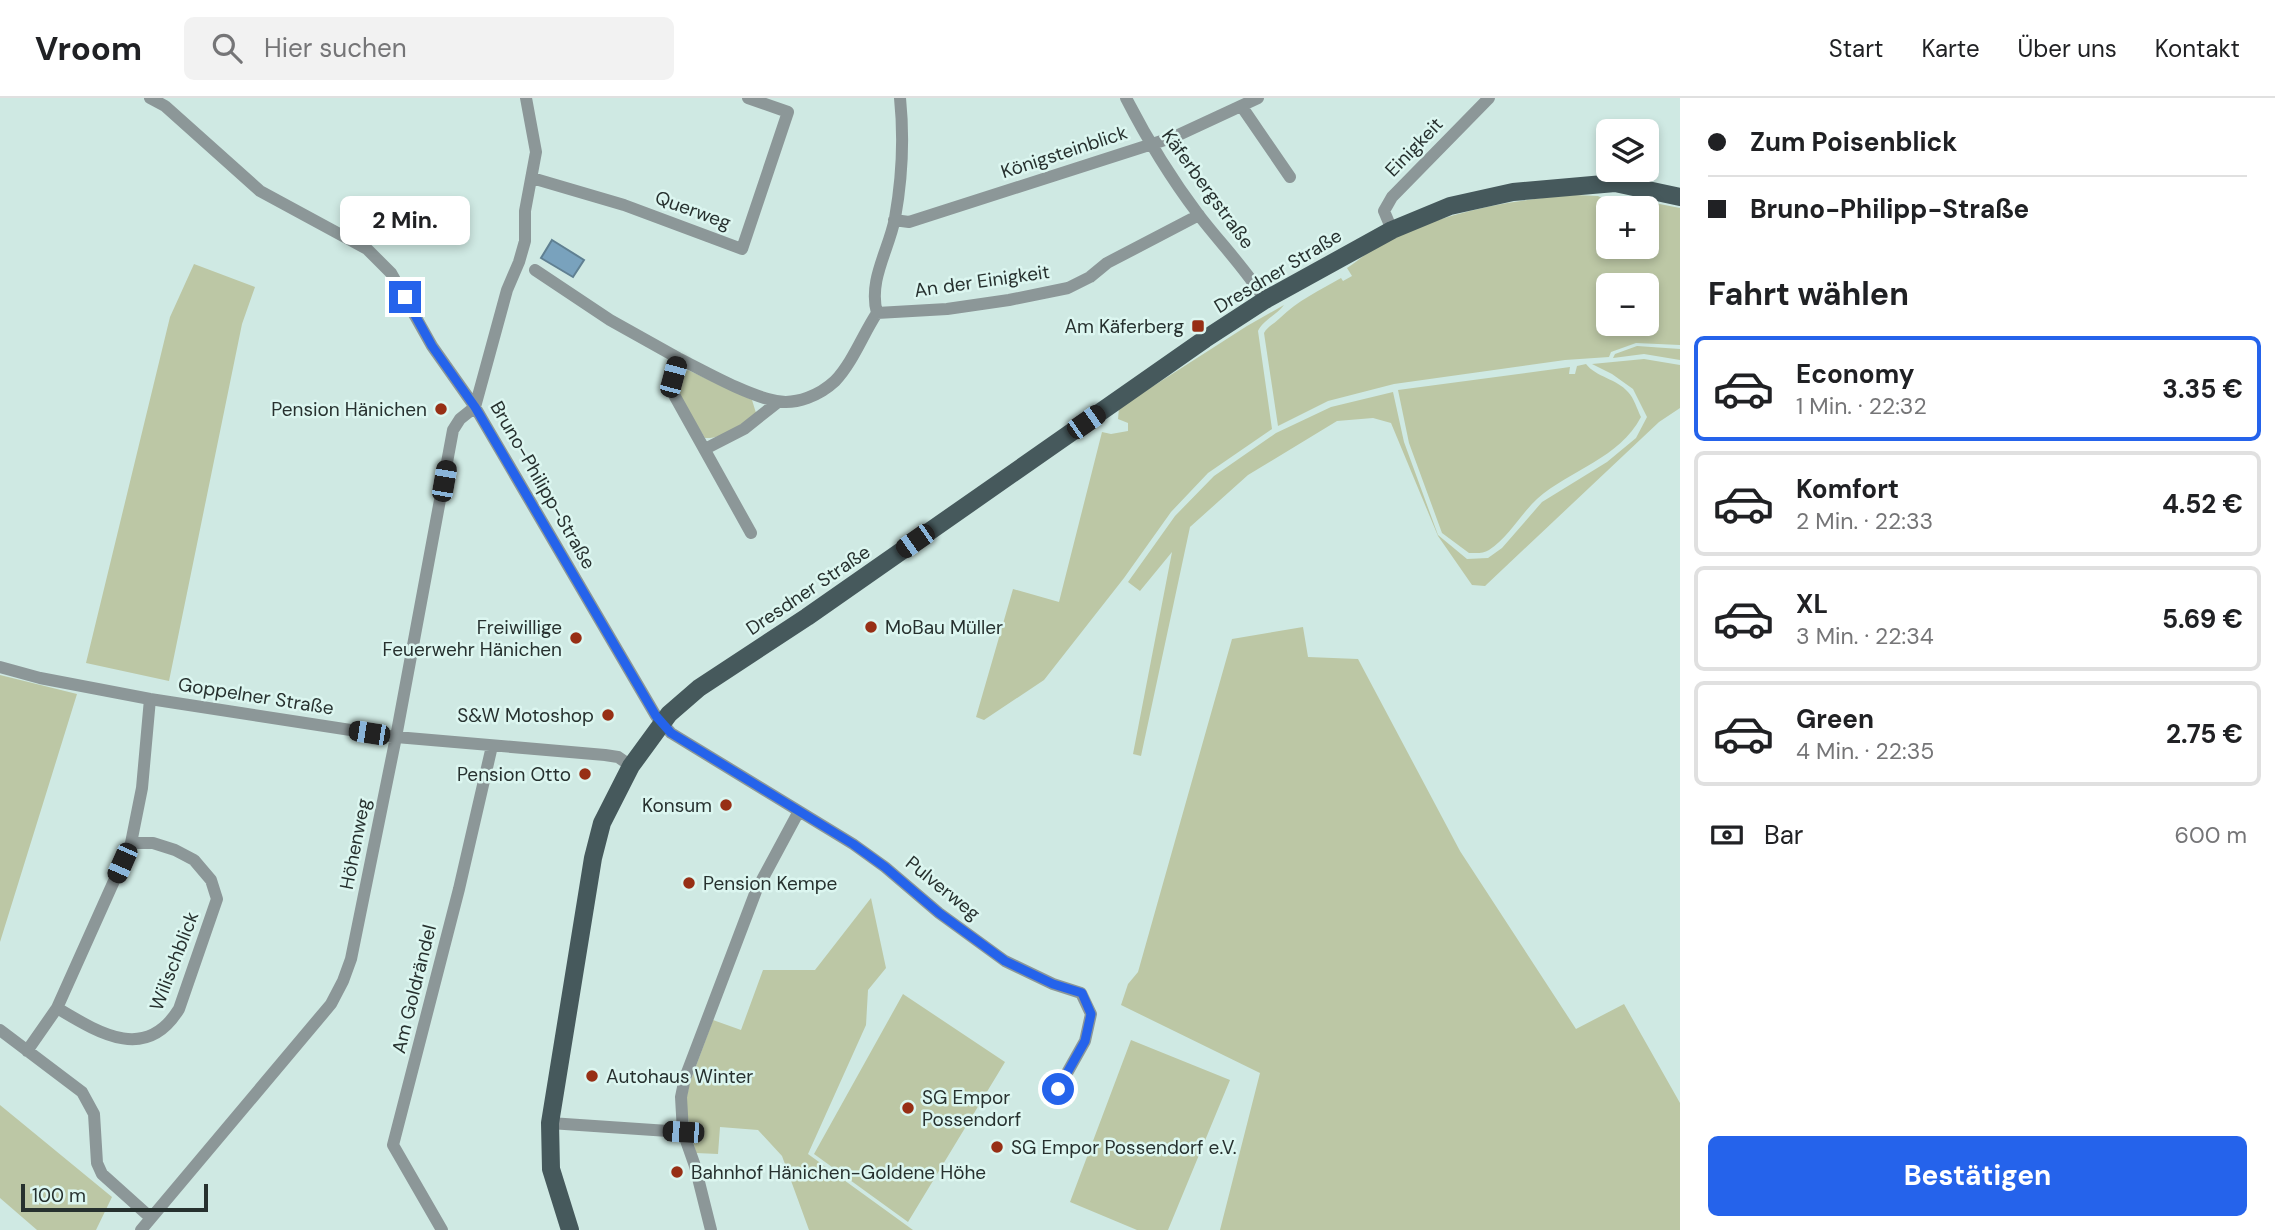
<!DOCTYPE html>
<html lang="de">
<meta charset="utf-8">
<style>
:root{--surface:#fff;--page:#f2f2f2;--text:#202124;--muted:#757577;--line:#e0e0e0;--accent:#2563eb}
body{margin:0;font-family:"DM Sans",sans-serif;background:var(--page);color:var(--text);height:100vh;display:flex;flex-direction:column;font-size:26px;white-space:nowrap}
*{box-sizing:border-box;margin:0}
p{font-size:23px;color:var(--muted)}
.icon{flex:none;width:38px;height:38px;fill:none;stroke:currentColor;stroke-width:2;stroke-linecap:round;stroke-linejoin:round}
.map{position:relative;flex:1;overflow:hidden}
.panel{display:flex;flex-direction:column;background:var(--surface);width:595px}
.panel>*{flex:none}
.banner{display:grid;align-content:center;height:154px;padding:0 28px;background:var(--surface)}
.fabs{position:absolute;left:1596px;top:21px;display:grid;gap:14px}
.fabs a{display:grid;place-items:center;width:63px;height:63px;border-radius:10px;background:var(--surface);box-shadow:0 4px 10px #0003;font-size:35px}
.scale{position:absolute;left:21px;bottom:18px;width:187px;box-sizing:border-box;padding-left:7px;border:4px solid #27312f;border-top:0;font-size:19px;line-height:24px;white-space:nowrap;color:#27312f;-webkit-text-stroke:5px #dcf6f0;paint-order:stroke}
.end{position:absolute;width:32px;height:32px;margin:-16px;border:9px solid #2563eb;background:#fff;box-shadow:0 0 0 4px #fff}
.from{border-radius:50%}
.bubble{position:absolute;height:49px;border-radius:10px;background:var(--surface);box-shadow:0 4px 10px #0003;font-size:23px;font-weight:700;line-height:49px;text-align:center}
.car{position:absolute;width:21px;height:42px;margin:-21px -10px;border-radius:9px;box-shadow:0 0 5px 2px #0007;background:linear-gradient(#222 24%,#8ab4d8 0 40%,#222 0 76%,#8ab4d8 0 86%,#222 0)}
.banner b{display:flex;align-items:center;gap:24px;height:66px;font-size:26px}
.banner b+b{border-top:2px solid var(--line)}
.banner i{width:18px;height:18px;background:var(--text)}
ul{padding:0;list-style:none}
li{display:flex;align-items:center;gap:21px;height:105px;margin:0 14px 10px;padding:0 14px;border:4px solid var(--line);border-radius:10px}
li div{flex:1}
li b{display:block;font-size:26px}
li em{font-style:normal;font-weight:700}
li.current{border-color:var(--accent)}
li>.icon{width:63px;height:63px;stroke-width:1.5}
h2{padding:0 28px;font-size:32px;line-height:84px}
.pay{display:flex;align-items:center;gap:18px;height:77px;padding:0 28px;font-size:26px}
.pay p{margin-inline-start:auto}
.cta{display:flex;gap:14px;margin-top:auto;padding:14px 28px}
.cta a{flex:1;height:80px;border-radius:10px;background:var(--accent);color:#fff;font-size:28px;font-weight:700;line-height:80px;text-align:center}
header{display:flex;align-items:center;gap:42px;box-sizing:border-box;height:98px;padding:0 35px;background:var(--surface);border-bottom:2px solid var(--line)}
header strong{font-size:33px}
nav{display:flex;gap:38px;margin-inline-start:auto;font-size:24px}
.search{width:490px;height:63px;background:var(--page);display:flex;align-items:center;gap:18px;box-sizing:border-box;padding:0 24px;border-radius:10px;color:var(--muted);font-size:26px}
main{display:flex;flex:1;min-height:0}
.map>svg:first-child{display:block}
.green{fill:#bcc7a5;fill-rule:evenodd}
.water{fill:#79a2bd;stroke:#608092;stroke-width:2}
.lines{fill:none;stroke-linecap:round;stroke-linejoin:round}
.street{stroke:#8c9798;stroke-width:12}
.primary{stroke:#46595c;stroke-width:18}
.route{stroke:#2563eb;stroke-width:9}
.poi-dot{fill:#972f15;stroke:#dcf6f0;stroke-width:2.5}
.labels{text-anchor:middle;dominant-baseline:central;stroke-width:5;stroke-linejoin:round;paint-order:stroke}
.street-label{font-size:19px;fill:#27312f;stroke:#dcf6f0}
.poi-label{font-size:19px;fill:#27312f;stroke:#dcf6f0;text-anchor:end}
</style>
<header>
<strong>Vroom</strong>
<div class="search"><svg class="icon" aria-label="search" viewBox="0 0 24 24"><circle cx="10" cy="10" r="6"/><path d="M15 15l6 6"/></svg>Hier suchen</div>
<nav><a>Start</a><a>Karte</a><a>Über uns</a><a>Kontakt</a></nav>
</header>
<main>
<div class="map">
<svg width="1680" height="1132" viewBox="0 0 1680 1132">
<rect width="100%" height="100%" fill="#cfe9e3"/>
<!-- green -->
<path class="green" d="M 1575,97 L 1598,98 L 1613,106 L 1615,110 L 1608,110 L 1608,149 L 1647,149 L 1647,110 L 1623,110 L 1634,101 L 1680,110 L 1680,247 L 1636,245 L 1611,254 L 1609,259 L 1565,262 L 1394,286 L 1328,303 L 1278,328 L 1264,235 C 1268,228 1274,226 1280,220 C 1297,203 1320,192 1341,180 L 1343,183 L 1352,178 L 1347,170 C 1359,162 1370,152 1383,145 C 1443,114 1508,102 1575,97 ZM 1608,187 L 1647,187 L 1647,226 L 1608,226 Z
M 194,166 L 255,189 L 242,226 L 169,583 L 86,565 L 170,219 Z
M 1284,207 C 1277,217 1263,222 1258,233 L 1272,331 L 1208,375 L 1171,414 L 1124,480 L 1044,582 L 984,622 L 976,619 L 1013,491 L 1059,504 L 1102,334 L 1111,336 L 1128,333 L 1128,325 L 1118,321 L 1119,310 L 1247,228 Z
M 1637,248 L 1680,251 L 1680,262 L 1644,256 L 1613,260 L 1615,256 Z
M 1644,261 L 1680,267 L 1680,310 L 1659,324 L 1485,488 L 1472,487 L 1438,438 L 1391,325 L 1373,320 L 1337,323 L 1248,377 L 1190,429 L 1141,658 L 1133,656 L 1172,454 L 1140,493 L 1128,484 L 1175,418 L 1214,378 L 1276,335 L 1331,309 L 1393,294 L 1404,344 L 1438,437 L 1467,461 L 1488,460 L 1502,450 L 1542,404 L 1607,364 L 1636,340 L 1647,319 L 1633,291 L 1612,276 L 1592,266 Z
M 1586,266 C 1596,279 1617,281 1628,294 C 1634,300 1637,311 1641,319 C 1619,361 1571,371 1537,401 C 1520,417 1509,439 1489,452 C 1483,456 1476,455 1469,455 L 1442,435 L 1409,345 L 1398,292 L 1570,269 L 1569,276 L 1575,276 L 1577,268 Z
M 688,272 L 752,302 L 756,315 C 744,327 723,341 705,340 L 679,298 L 676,285 Z
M 1303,529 L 1308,559 L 1358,561 L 1460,753 L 1576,931 L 1624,906 L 1680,1005 L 1680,1132 L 1220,1132 L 1260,975 L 1121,907 L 1128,886 L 1138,874 L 1232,541 Z
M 0,577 L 77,596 L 0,844 Z
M 871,800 L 886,870 L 868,892 L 866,927 L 808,1056 L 913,1132 L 809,1132 L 782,1058 L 758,1032 L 720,1029 L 718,1056 L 696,1055 L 686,1011 L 687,998 L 690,984 L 713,922 L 741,932 L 763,872 L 815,872 Z
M 903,896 L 1005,964 L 908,1124 L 814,1056 Z
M 1131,942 L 1230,982 L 1168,1132 L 1137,1132 L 1070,1104 Z
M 0,1007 L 112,1099 L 96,1132 L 37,1132 L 0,1100 Z"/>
<!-- water -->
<path class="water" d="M 552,142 L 584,162 L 573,179 L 541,160 Z"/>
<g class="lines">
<!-- street -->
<path class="street" d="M 150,0 L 165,8 L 260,93 L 367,151 L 391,175 L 432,248 L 475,309 L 656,618 L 671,635 L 853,746 L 885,769 L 939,815 L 1005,863 L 1053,886 L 1081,895 L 1091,916 L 1085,943 L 1058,991
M 1126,0 C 1147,41 1170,79 1198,116 C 1220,145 1246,171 1265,202
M 1242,9 L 1290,79
M 532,80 L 624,107 L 742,151 L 788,14 L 748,0
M 894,122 L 909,124 L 1174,39 L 1258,0
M 1392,132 L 1384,113 L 1392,99 L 1489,0
M 535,172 L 610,222 L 678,260 L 672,279 L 673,295 L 751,435
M 877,215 L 947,211 L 1009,202 L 1068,190 L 1090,179 L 1107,165 L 1199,117
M 877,215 C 868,182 889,152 895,120 C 902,81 904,39 900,0
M 678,260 C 706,274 746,297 776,303 C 797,307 820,297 835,283 C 853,264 863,236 877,215
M 705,351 L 744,331 L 778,304
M 0,569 L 40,580 L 150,601 L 396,639 L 605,657 L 618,659 L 631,668
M 57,910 C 99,935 146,965 179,911 L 217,801 L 211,782 L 194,762 L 175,752 L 153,745 L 131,745
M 0,932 L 82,994 L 94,1016 L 97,1065 L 102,1076 L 151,1120
M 27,953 L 57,910 L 131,745 L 142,690 L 150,601
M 550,1025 L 683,1034
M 141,1132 L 331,906 L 343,883 L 351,861 L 396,639 L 453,332 L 460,321 L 475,309 L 507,192 L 519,164 L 525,143 L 525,113 L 536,54 L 526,0
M 442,1132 L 393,1047 L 459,791 L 492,648
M 711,1132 L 695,1068 L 683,1034 L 681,999 L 685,980 L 756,793 L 799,713"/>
<!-- primary -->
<path class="primary" d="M 570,1132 L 551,1071 L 550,1025 L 593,760 L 602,725 L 631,668 L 669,616 L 699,590 L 807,519 L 1205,241 L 1265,202 L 1392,132 L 1450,108 L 1513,94 L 1615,85 L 1680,99"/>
</g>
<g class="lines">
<!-- route -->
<path class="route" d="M 405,199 L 432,248 L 475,309 L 656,618 L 671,635 L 853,746 L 885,769 L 939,815 L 1005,863 L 1053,886 L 1082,895 L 1091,916 L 1085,943 L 1058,991"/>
</g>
<!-- markers -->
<g class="poi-dot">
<rect x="1191" y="221" width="14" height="14" rx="3.5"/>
<circle cx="441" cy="311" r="7"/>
<circle cx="871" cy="529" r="7"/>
<circle cx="576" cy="540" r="7"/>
<circle cx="608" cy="617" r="7"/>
<circle cx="585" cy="676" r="7"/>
<circle cx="726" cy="707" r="7"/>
<circle cx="689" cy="785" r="7"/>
<circle cx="592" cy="978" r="7"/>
<circle cx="908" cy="1010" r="7"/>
<circle cx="997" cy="1049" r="7"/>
<circle cx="677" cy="1074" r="7"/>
</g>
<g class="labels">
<!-- street labels -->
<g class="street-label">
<text transform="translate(1414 49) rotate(-46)">Einigkeit</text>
<text transform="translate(1064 54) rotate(-18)">Königsteinblick</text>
<text transform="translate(1208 91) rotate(54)">Käferbergstraße</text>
<text transform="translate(693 112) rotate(20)">Querweg</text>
<text transform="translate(1278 173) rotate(-31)">Dresdner Straße</text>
<text transform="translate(982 183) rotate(-8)">An der Einigkeit</text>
<text transform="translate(543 387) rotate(60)">Bruno-Philipp-Straße</text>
<text transform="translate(808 492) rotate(-34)">Dresdner Straße</text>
<text transform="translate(256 598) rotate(9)">Goppelner Straße</text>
<text transform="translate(355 746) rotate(-79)">Höhenweg</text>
<text transform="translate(943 790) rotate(39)">Pulverweg</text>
<text transform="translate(174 863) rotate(-69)">Wilischblick</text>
<text transform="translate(414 891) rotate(-76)">Am Goldrändel</text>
</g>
<!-- poi labels -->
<g class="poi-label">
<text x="1184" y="228">Am Käferberg</text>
<text x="427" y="311">Pension Hänichen</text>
<text x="562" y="529">Freiwillige<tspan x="562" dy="22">Feuerwehr Hänichen</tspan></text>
<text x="885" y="529" text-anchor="start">MoBau Müller</text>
<text x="594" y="617">S&amp;W Motoshop</text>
<text x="571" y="676">Pension Otto</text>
<text x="712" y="707">Konsum</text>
<text x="703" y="785" text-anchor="start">Pension Kempe</text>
<text x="606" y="978" text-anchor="start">Autohaus Winter</text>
<text x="922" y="999" text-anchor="start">SG Empor<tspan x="922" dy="22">Possendorf</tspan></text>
<text x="1011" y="1049" text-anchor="start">SG Empor Possendorf e.V.</text>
<text x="691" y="1074" text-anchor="start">Bahnhof Hänichen-Goldene Höhe</text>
</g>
</g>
</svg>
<div class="fabs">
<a><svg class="icon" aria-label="layers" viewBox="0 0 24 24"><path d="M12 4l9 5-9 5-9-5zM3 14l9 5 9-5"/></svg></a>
<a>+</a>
<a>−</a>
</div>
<div class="scale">100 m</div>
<i class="end from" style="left:1058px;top:991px"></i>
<i class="end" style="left:405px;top:199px"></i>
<div class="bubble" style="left:340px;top:98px;width:130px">2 Min.</div>
<i class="car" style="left:673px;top:279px;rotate:15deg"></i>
<i class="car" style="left:1086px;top:324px;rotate:55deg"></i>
<i class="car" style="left:444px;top:383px;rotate:10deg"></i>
<i class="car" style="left:915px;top:443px;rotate:235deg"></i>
<i class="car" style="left:369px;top:635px;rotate:279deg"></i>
<i class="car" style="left:122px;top:765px;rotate:204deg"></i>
<i class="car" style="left:683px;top:1034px;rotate:273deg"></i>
</div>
<section class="panel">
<div class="banner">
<b><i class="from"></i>Zum Poisenblick</b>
<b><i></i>Bruno-Philipp-Straße</b>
</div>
<h2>Fahrt wählen</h2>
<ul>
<li class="current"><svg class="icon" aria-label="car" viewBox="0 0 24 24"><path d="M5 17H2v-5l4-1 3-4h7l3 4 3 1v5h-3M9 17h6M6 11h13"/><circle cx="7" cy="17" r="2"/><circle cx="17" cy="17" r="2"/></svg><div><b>Economy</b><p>1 Min. · 22:32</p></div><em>3.35 €</em></li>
<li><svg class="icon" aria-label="car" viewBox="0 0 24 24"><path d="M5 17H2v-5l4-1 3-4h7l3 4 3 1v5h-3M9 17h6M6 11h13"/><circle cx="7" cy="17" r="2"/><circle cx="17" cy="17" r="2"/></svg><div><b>Komfort</b><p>2 Min. · 22:33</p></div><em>4.52 €</em></li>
<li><svg class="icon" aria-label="car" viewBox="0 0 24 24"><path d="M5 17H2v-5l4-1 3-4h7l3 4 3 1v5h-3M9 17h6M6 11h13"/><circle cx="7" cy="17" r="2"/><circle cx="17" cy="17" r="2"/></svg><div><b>XL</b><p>3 Min. · 22:34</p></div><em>5.69 €</em></li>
<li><svg class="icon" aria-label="car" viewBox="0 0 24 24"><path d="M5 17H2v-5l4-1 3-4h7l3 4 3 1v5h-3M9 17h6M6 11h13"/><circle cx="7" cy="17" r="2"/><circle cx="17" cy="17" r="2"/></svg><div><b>Green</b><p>4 Min. · 22:35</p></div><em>2.75 €</em></li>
</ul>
<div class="pay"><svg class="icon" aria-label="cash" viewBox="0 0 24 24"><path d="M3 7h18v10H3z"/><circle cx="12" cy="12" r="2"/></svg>Bar<p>600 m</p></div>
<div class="cta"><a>Bestätigen</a></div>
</section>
</main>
